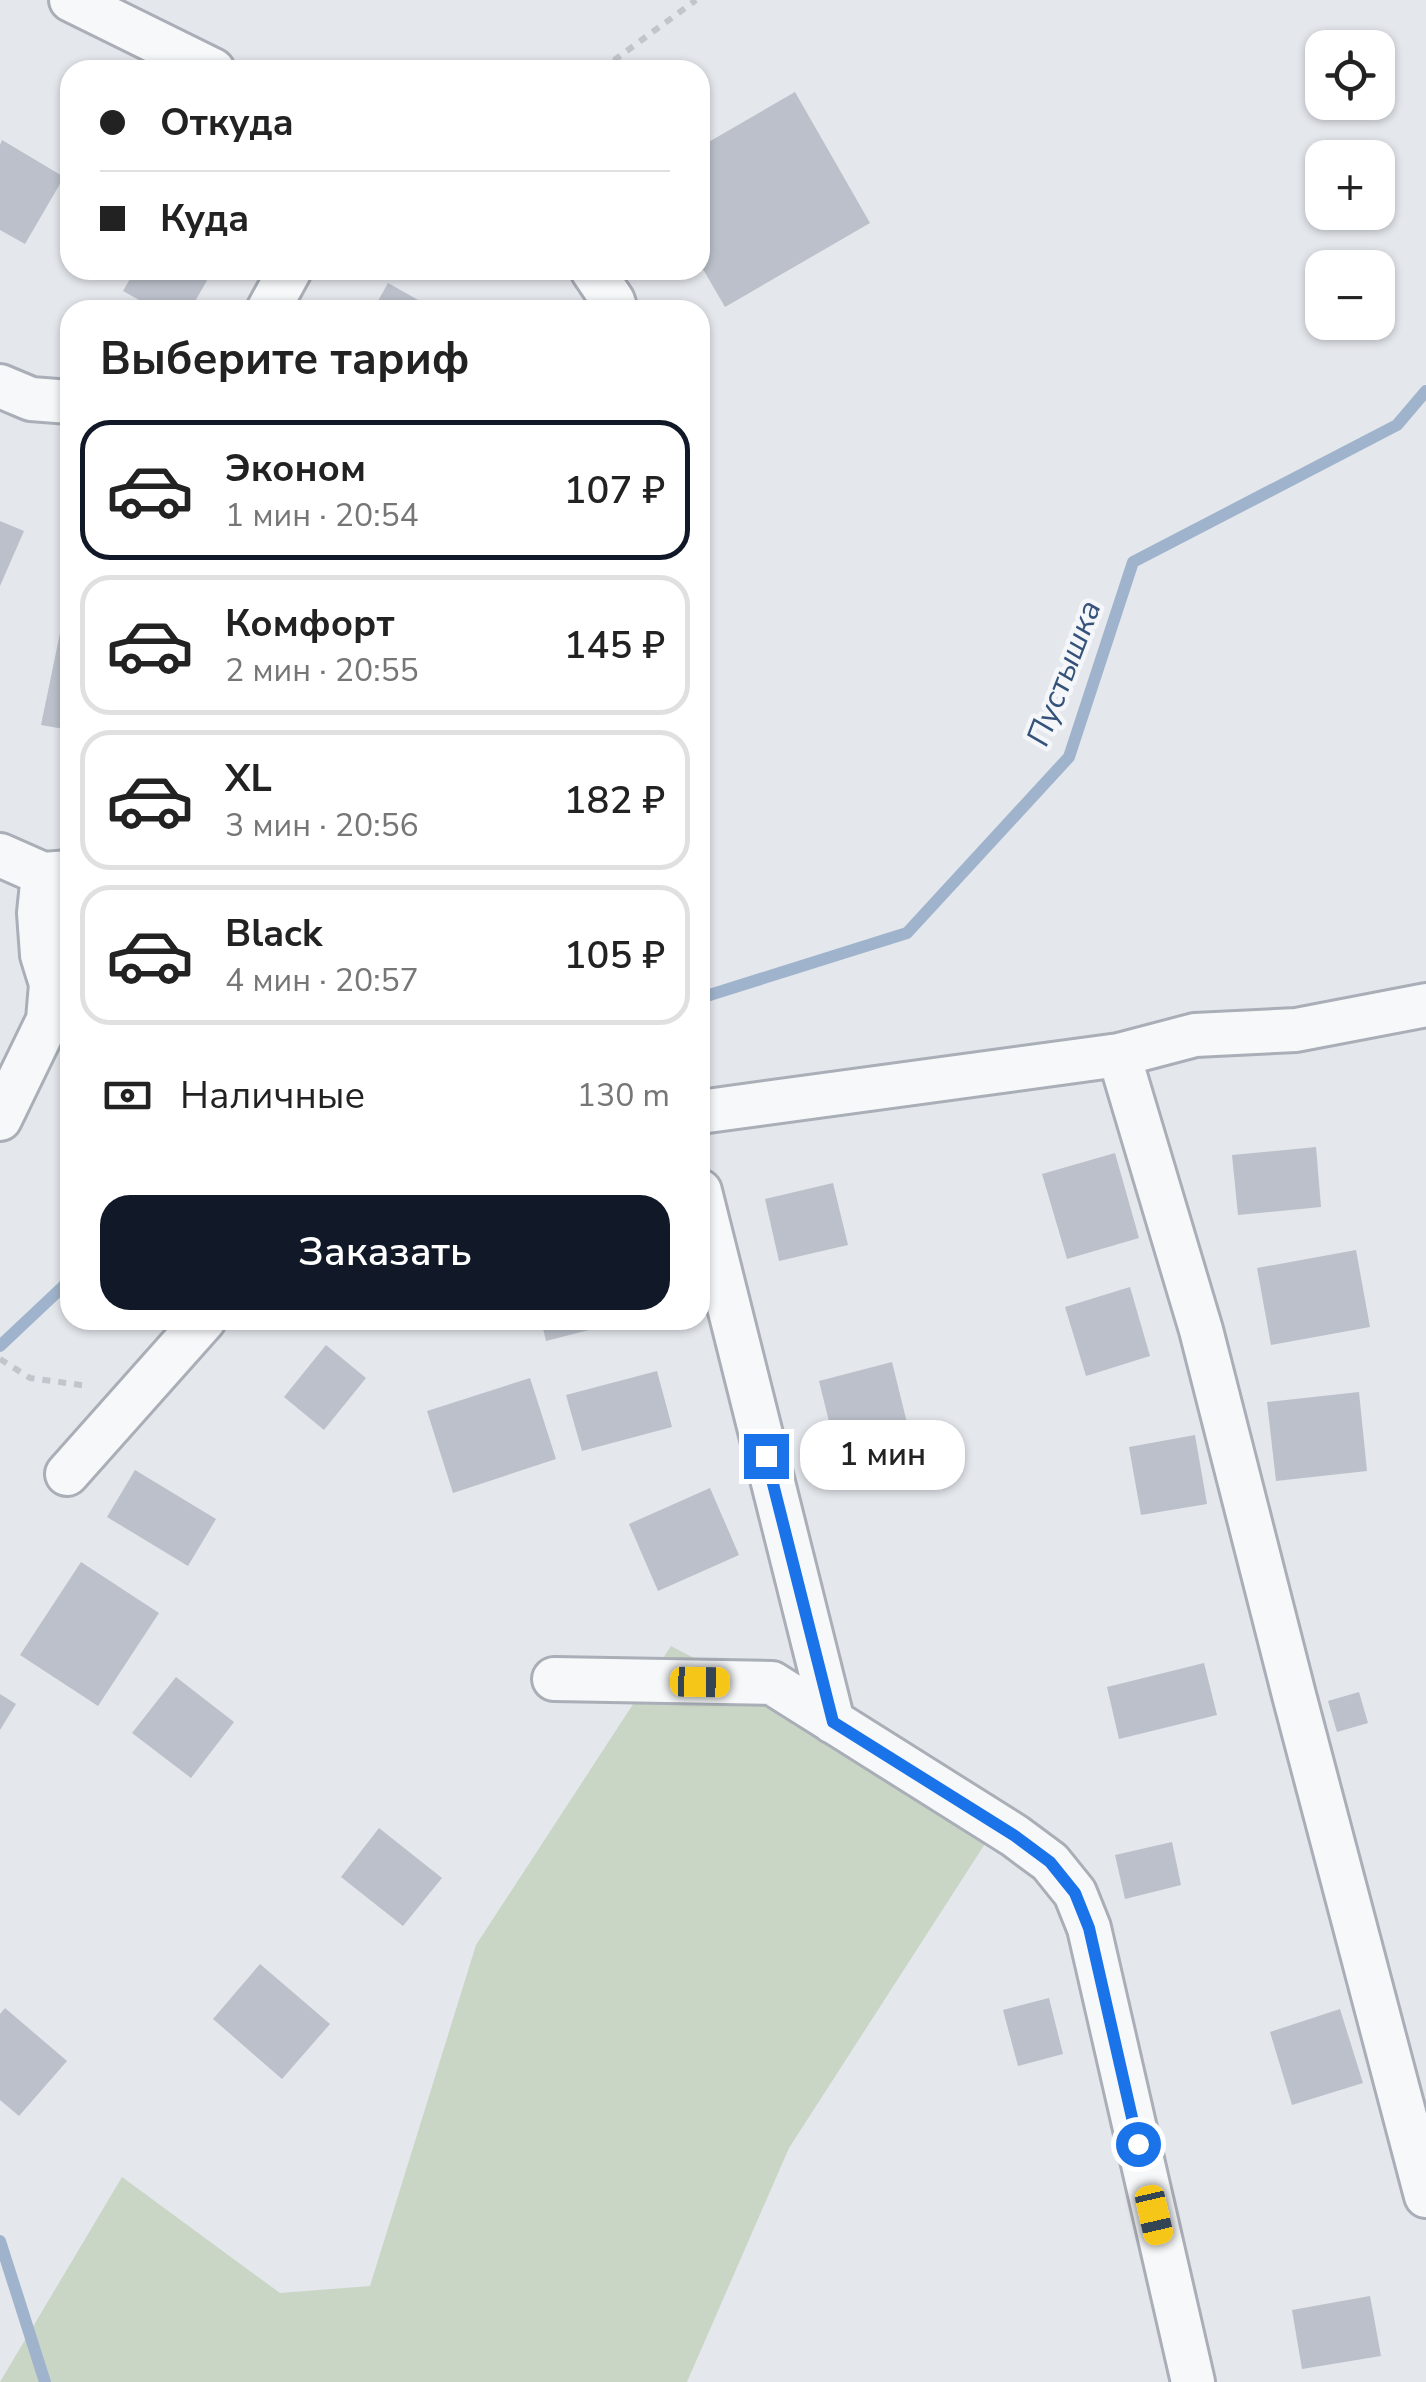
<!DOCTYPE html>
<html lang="ru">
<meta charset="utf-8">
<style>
:root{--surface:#fff;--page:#f6f6f6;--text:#222;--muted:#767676;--line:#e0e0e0;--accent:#111827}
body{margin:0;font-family:"Nunito Sans",sans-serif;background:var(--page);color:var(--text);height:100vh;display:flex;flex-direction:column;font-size:38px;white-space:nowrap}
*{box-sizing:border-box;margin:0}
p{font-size:32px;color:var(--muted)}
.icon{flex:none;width:55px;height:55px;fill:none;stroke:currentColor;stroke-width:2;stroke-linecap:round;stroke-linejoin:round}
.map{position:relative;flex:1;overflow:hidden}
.panel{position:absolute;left:60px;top:300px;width:650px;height:1030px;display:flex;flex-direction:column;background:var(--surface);border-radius:30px;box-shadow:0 2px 8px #0004}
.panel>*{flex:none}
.top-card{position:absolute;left:60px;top:60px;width:650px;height:220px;border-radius:30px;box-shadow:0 2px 8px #0004;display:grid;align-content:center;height:220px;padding:0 40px;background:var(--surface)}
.fabs{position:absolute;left:1305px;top:30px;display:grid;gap:20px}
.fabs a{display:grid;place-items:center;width:90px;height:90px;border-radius:20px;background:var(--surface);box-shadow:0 2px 8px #0004;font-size:50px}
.end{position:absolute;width:45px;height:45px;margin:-22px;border:12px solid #1a73e8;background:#fff;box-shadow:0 0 0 5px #fff}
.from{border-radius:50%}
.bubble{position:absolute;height:70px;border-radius:30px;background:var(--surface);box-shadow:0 2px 8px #0004;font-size:32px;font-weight:600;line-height:70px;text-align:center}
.car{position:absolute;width:30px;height:60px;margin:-30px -15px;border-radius:12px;box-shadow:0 0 8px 2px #0007;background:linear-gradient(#f5c518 24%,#345 0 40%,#f5c518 0 76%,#345 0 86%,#f5c518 0)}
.top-card b{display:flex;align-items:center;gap:35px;height:95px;font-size:38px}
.top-card b+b{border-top:2px solid var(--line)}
.top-card i{width:25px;height:25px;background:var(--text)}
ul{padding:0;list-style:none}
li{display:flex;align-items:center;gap:30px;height:140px;margin:0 20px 15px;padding:0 20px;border:5px solid var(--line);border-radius:30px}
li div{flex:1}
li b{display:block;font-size:38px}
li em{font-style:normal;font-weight:600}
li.active{border-color:var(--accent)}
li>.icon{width:90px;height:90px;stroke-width:1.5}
h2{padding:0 40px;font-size:45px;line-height:120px}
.pay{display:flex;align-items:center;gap:25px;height:110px;padding:0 40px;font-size:38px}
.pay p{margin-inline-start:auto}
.cta{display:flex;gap:20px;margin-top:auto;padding:20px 40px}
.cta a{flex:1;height:115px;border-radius:30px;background:var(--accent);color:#fff;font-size:40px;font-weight:600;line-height:115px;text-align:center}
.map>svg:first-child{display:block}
.green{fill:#c9d6c5}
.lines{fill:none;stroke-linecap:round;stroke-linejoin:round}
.stream{stroke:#9fb4cc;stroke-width:12}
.building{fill:#bbc0ca}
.minor-casing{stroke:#a9aeb7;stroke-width:48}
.path{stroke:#c2c5cb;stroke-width:6;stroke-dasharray:8 8;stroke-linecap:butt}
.minor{stroke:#f7f8fa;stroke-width:42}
.route{stroke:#1a73e8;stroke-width:12}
.labels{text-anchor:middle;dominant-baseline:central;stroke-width:9;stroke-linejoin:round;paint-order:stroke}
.water-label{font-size:32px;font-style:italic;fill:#34527a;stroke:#f4f6f9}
</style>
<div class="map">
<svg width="1426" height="2382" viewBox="0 0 1426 2382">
<rect width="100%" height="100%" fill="#e4e7ec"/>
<!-- green -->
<path class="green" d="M 671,1646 L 1001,1819 L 789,2148 L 687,2382 L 0,2382 L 122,2177 L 280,2293 L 370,2286 L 476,1945 Z"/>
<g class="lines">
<!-- stream -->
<path class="stream" d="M 700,998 L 907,933 L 1069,757 L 1133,562 L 1397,425 L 1426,391
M 0,1346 L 70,1280
M 0,2241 L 45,2382"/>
</g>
<!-- building -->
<path class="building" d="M 795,92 L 870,223 L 725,307 L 700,264 L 700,147 Z
M 2,140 L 64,177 L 25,244 L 0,230 L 0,145 Z
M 135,270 L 213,270 L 190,310 L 157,310 L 123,291 Z
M 388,283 L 436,310 L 373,310 Z
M 0,521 L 24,531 L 0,586 Z
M 60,633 L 70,635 L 70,730 L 41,725 Z
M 1316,1147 L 1321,1207 L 1238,1215 L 1232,1155 Z
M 1115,1153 L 1139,1238 L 1067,1259 L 1042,1174 Z
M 833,1183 L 848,1245 L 779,1261 L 765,1199 Z
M 1356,1250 L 1370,1327 L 1271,1345 L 1257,1268 Z
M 1130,1287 L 1150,1356 L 1086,1376 L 1065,1307 Z
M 541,1320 L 624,1320 L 624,1321 L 546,1341 Z
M 326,1345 L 366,1378 L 324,1430 L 284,1397 Z
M 892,1362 L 909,1431 L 836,1450 L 819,1381 Z
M 657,1371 L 672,1427 L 582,1451 L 566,1395 Z
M 530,1378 L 556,1459 L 453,1493 L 427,1411 Z
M 1359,1392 L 1367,1471 L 1276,1481 L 1267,1402 Z
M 1195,1435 L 1207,1504 L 1141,1515 L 1129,1447 Z
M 135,1470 L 216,1519 L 188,1566 L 107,1517 Z
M 710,1488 L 739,1555 L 658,1591 L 629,1524 Z
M 81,1562 L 159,1613 L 98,1706 L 20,1655 Z
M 1204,1663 L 1217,1715 L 1119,1739 L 1107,1687 Z
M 176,1677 L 234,1722 L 191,1778 L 132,1733 Z
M 1359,1692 L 1368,1723 L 1337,1732 L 1328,1701 Z
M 0,1694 L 16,1704 L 0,1730 Z
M 379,1828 L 442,1878 L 403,1926 L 341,1877 Z
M 1172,1842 L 1181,1885 L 1125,1899 L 1115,1855 Z
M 260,1964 L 330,2024 L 282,2079 L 213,2019 Z
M 1049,1998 L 1063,2054 L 1018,2066 L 1003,2010 Z
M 5,2008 L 67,2061 L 19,2116 L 0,2100 L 0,2014 Z
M 1340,2009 L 1363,2083 L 1292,2105 L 1270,2032 Z
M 1370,2296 L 1381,2356 L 1302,2369 L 1292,2310 Z"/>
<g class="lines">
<!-- minor casing -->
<g class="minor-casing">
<path id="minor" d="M 71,0 L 213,70
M 592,270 L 613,301 L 616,310
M 268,310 L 290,270
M 0,386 L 31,399 L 70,402
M 0,855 L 43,874 L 70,872
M 1119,1055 L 1201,1330 L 1294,1695 L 1426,2196
M 700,1112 L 1119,1055 L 1195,1035 L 1296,1030 L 1426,1005
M 0,1119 L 48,1020 L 51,984 L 42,955 L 39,913 L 43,874
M 700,1191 L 833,1722
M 67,1474 L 204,1320
M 554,1679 L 772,1683 L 1015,1836 L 1050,1862 L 1075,1893 L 1089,1928 L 1193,2382"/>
</g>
<!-- path -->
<path class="path" d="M 601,70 L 696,0
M 0,1359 L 30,1378 L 88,1386"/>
<!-- minor -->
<use href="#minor" class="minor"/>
</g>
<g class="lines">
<!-- route -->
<path class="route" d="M 766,1456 L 833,1722 L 1015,1836 L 1050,1862 L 1075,1893 L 1089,1928 L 1138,2144"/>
</g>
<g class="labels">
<!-- water labels -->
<g class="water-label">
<text transform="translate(1064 673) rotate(-69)">Пустышка</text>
</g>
</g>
</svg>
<div class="fabs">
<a><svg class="icon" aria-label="locate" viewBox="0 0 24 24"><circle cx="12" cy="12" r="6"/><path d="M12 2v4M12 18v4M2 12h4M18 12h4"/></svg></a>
<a>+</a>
<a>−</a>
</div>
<i class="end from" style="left:1138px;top:2144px"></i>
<i class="end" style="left:766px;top:1456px"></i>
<div class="bubble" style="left:800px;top:1420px;width:165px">1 мин</div>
<i class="car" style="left:700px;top:1682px;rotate:91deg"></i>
<i class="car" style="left:1154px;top:2215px;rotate:167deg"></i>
<div class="top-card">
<b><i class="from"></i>Откуда</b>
<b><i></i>Куда</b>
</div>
<section class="panel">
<h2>Выберите тариф</h2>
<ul>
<li class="active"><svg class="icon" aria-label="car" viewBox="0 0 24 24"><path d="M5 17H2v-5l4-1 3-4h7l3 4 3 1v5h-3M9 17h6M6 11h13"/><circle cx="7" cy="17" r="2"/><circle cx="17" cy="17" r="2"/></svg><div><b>Эконом</b><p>1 мин · 20:54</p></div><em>107 ₽</em></li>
<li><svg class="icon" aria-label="car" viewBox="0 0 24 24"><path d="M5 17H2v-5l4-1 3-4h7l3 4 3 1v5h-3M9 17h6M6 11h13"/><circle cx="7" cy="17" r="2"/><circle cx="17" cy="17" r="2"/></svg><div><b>Комфорт</b><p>2 мин · 20:55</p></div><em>145 ₽</em></li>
<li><svg class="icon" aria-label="car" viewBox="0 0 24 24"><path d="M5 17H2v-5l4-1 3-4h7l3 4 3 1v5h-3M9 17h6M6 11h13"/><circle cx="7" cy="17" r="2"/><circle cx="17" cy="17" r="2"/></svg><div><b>XL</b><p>3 мин · 20:56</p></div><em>182 ₽</em></li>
<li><svg class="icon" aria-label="car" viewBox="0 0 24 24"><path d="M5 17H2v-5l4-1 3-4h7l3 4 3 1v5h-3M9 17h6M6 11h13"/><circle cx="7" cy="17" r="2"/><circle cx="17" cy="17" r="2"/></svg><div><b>Black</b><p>4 мин · 20:57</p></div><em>105 ₽</em></li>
</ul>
<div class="pay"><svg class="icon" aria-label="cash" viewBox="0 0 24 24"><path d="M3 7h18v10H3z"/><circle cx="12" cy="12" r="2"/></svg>Наличные<p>130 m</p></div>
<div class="cta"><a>Заказать</a></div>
</section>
</div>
